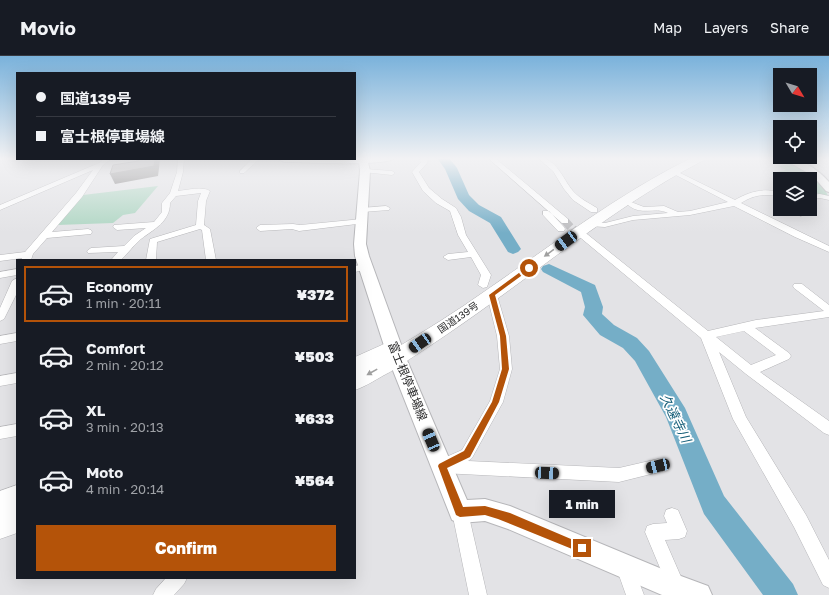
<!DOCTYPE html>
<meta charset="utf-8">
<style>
:root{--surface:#171b24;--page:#20242c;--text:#f1f3f6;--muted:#9ea1a6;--line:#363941;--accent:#b45309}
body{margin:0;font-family:"Golos Text","Noto Sans JP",sans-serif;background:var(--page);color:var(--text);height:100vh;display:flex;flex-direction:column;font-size:15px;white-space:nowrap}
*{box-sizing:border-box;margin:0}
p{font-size:13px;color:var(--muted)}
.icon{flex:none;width:22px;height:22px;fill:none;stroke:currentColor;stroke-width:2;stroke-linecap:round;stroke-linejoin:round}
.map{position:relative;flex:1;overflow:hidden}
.details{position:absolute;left:16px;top:203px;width:340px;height:320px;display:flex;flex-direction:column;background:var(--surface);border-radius:0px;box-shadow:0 4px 16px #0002}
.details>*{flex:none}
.guide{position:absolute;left:16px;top:16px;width:340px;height:88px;border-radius:0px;box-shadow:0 4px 16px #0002;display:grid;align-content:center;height:88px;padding:0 20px;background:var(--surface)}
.needle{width:26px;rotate:128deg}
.tools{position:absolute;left:773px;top:12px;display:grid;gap:8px}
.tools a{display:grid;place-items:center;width:44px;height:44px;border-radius:0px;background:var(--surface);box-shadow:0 4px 16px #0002;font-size:20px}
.end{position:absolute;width:18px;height:18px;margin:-9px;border:5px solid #b45309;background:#fff;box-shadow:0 0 0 2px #fff}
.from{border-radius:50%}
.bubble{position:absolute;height:28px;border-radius:0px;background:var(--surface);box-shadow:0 4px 16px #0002;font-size:13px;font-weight:800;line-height:28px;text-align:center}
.car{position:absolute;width:12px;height:24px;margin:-12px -6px;border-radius:5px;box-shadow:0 0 3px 1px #0007;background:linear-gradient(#222 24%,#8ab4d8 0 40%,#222 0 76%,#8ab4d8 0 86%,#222 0)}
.guide b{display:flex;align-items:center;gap:14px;height:38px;font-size:15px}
.guide b+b{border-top:1px solid var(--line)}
.guide i{width:10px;height:10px;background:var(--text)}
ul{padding:7px 0 0;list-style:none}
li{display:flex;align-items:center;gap:12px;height:56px;margin:0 8px 6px;padding:0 12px;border:2px solid transparent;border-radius:0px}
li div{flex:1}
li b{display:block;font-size:15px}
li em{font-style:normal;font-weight:800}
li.selected{border-color:var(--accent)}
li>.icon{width:36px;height:36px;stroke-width:1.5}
.action{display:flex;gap:8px;margin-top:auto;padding:8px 20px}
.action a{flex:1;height:46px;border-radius:0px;background:var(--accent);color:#fff;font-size:16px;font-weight:800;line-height:46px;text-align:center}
header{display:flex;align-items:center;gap:24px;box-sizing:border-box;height:56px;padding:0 20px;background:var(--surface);border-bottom:1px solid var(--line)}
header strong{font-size:19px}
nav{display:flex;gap:22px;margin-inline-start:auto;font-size:14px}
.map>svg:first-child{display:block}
.green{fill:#afd6c3}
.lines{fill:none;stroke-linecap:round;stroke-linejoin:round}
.river{fill:#75aec7;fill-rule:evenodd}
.minor-tunnel-far1{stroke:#bebec1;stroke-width:8;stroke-dasharray:8 3.5;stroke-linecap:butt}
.minor-tunnel{stroke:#bebec1;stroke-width:10;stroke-dasharray:10 5;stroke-linecap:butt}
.minor-casing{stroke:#b6b6b9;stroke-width:1}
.tertiary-casing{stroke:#b6b6b9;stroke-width:2}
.secondary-casing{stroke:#b6b6b9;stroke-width:2}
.primary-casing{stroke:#b6b6b9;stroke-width:2}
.trunk-casing{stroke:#b6b6b9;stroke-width:1}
.minor{fill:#fff;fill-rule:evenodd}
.tertiary{fill:#fff;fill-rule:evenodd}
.secondary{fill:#fff;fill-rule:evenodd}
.primary{fill:#fff;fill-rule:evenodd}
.trunk{fill:#fff;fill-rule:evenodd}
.shaded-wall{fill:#767474}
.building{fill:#a8a5a5;stroke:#767474}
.oneway{fill:#a0a0a0}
.route{fill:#b45309}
.labels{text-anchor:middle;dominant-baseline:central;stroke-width:3.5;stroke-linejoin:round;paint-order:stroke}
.street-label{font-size:10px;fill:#2c2c2d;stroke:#fff}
.near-street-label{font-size:12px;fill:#2c2c2d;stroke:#fff}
.near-water-label{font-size:13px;font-style:italic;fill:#155e78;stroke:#fff}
</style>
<header>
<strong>Movio</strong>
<nav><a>Map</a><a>Layers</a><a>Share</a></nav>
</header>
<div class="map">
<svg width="829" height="539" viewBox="0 0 829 539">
<rect width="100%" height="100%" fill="#e3e3e6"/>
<!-- green -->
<path class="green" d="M 793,107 L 821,125 L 828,140 L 823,140 L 810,134 L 810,123 L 784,123 L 771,117 L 786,114 L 779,110 Z
M 158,130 L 135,157 L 123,159 L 113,167 L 57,169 L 83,139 Z"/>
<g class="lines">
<!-- river -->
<path class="river" d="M 437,102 L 449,102 L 457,112 L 469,139 L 479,149 L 501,161 L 521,193 L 518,196 L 513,198 L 508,196 L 490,167 L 469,155 L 458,143 L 445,113 Z
M 549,208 L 595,229 L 603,251 L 602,258 L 614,269 L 637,282 L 649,295 L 685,352 L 724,440 L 793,528 L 798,539 L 763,539 L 704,458 L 666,361 L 635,305 L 623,292 L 600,279 L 583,259 L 585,251 L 581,236 L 543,216 L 541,213 L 543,210 Z"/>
<!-- minor-tunnel-far1 -->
<path class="minor-tunnel-far1" d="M 565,165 L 573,174"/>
<!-- minor-tunnel -->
<path class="minor-tunnel" d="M 572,173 L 581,183"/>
<!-- minor casing -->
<g class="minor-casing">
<path id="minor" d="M 419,102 L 425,102 L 428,106 L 419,116 L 429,132 L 442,143 L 456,152 L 461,161 L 466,179 L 491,219 L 487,231 L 483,232 L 478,229 L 481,219 L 471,201 L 448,204 L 443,201 L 448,198 L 468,196 L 458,179 L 450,155 L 436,147 L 423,135 L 412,116 L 421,106 Z
M 488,102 L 495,102 L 568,163 L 568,167 L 562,167 Z
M 538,102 C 557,102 562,122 573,135 C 580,143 589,147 597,152 L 597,156 L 591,156 L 573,144 L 564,133 L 553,115 Z
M 104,103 L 111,103 L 103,109 L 82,141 L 52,176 L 88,173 L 91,174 L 92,176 L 91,178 L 47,182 L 33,198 L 31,204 L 21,204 L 22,202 L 0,205 L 0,199 L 25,196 L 76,137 L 93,114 L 0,154 L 0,149 L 99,107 Z
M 178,103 L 184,103 L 183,116 L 178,135 C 188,134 202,130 210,135 L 206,145 L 204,169 L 210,173 L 216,204 L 206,204 L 202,174 L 200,173 L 157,186 L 156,204 L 146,204 L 150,183 L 196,169 L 198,145 L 201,137 L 176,140 L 170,147 C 170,166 154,173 141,183 C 134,189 128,197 121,204 L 111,204 L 118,196 L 88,197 L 87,195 L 91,192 L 124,190 L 134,180 L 146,172 L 117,174 L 113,171 L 114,169 L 154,166 L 162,156 L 162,147 L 170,137 L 177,116 Z
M 252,103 L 259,103 L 244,117 L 240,117 L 240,115 Z
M 365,113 L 392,115 L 395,117 L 392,119 L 363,116 L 363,114 Z
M 672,113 L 735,144 C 748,136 765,131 780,137 L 780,141 C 766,137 753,139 741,147 L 829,190 L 829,196 L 795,181 L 734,150 L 690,159 L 633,164 L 605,171 L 589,170 L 585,168 L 589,166 L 605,167 L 633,160 L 668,157 C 654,150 641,161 627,148 L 631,146 L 644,151 L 664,150 L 678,156 L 690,155 L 728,146 L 670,116 L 670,114 Z
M 820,138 L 829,140 L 829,144 L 820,142 L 810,143 L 810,139 Z
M 386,150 L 390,152 L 389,154 L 362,156 L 358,154 L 362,152 Z
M 787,153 L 797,153 L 805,158 L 801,160 Z
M 543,155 L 549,155 L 564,171 L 565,173 L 564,175 L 558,175 L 543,159 Z
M 362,163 L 365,163 L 365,167 L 299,175 L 292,173 L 260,175 L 256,172 L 260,169 L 293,168 L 300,169 Z
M 579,173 L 582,174 L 708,275 L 756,264 L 824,255 L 794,232 L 793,230 L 794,228 L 802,228 L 829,249 L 829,261 L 755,272 L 789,297 L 791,300 L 789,303 L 760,316 L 829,365 L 829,379 L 824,377 L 746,318 L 719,296 L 746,361 L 806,459 L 829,504 L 829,532 L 823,529 L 794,471 L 733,363 L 701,282 L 576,178 L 575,176 ZM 744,275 L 776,299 L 751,309 L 716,281 Z
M 365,208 L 370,211 L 368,213 L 355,216 L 355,210 Z
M 17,213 L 17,219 L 0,222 L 0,216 Z
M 17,222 L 17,237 L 4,263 L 0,265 L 0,252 L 12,225 Z
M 492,236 L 497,239 L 509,280 L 512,313 L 503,346 L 472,402 L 468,405 L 619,412 L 658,403 L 663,405 L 665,410 L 663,415 L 619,426 L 442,417 L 437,415 L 435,410 L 437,405 L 462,394 L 490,345 L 500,313 L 497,280 L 487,239 Z
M 17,277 L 17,285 L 0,288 L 0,280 Z
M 17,317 L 17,327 L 0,330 L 0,320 Z
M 17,368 L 17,380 L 0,383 L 0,371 Z
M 460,448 L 466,450 L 468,456 L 487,539 L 469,539 L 452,456 L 454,450 Z
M 672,452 L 678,454 L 687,475 L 685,481 L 679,483 L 665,484 L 685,530 L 682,536 L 676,539 L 670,536 L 645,476 L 647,470 L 653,468 L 667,467 L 664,460 L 666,454 Z
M 625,502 L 631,505 L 644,539 L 626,539 L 616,511 L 619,505 Z
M 166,522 L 187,522 L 184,528 L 174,539 L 153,539 L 156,533 Z"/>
</g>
<!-- tertiary casing -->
<g class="tertiary-casing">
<path id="tertiary" d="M 782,102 C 799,101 818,113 829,126 L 829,136 L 826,135 L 813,120 Z"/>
</g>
<!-- secondary casing -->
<g class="secondary-casing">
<path id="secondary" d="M 361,102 L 367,102 L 370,115 L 366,188 L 369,200 L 406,302 L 467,444 L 485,443 L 510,450 L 662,513 L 708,530 L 712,539 L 662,539 L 508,473 L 485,465 L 460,467 L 452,464 L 388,302 L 355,200 L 354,188 L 360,115 L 359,104 Z"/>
</g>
<!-- primary casing -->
<g class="primary-casing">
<path id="primary" d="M 355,102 L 394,102 C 387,111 300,106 284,106 L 279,103 Z"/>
</g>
<!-- trunk casing -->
<g class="trunk-casing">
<path id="trunk" d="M 691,102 L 706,102 L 704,104 C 611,152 532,221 446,279 C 427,292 408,304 390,316 C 378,322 367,330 355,334 L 355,301 L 384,288 L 391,290 L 393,294 C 425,275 457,255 488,233 C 555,187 618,138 691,102 Z
M 17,429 L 17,477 L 0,483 L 0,435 Z"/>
</g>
<!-- minor -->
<use href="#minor" class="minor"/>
<!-- tertiary -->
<use href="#tertiary" class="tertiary"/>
<!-- secondary -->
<use href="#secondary" class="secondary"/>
<!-- primary -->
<use href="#primary" class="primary"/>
<!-- trunk -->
<use href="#trunk" class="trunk"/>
</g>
<!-- shaded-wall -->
<path class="shaded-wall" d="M 155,103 L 159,103 L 160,104 L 158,120 L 115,128 L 110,118 Z"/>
<!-- building -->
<path class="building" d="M 138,103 L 155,103 L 154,110 L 110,118 L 113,109 L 138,105 Z"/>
<!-- one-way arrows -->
<defs><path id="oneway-solid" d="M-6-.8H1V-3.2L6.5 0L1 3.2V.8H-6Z"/></defs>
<g class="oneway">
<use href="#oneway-solid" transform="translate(549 197) rotate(144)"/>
<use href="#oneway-solid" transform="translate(372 316) rotate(151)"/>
</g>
<!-- sky -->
<linearGradient id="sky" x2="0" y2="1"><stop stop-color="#7ab2db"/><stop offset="0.58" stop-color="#f2f2f4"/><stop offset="1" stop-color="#f2f2f4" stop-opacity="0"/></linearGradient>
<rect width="829" height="177" fill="url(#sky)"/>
<!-- route -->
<path class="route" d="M 527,211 L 532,212 L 495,239 L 506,280 L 509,313 L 499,346 L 470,401 L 447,412 L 463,451 L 485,450 L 510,457 L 585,489 L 587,492 L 585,496 L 582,497 L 498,463 L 485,459 L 460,461 L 456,459 L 438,410 L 439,408 L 464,395 L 492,346 L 502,313 L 500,280 L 489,239 Z"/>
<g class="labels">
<!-- street labels -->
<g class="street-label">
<text transform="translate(458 261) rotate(-34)">国道139号</text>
</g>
<!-- near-street labels -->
<g class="near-street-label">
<text transform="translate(408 325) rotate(68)">富士根停車場線</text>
</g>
<!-- near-water labels -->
<g class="near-water-label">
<text transform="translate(676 362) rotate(64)">久遠寺川</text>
</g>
</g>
</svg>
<div class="tools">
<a><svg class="needle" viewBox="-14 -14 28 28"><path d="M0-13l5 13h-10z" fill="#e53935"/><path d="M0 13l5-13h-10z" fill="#9ea1a6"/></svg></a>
<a><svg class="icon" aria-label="locate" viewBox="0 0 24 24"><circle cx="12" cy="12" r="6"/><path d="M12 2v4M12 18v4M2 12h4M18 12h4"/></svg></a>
<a><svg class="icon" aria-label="layers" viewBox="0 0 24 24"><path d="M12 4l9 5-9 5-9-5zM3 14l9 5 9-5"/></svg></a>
</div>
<i class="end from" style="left:529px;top:212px"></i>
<i class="end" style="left:582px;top:492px"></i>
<div class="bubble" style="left:549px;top:434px;width:66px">1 min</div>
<i class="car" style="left:566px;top:185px;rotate:234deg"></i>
<i class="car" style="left:420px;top:287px;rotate:236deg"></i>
<i class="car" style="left:431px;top:384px;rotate:337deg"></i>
<i class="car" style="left:658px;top:410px;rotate:257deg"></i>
<i class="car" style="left:547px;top:417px;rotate:93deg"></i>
<div class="guide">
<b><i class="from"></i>国道139号</b>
<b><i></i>富士根停車場線</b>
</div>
<section class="details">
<ul>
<li class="selected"><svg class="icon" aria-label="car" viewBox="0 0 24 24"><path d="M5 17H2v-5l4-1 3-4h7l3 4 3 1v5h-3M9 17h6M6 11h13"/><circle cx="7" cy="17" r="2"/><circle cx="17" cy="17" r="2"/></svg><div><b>Economy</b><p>1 min · 20:11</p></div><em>¥372</em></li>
<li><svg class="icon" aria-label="car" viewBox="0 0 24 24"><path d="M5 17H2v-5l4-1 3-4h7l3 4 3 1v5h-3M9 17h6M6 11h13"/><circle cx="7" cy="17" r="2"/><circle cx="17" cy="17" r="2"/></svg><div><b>Comfort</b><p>2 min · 20:12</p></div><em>¥503</em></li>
<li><svg class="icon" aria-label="car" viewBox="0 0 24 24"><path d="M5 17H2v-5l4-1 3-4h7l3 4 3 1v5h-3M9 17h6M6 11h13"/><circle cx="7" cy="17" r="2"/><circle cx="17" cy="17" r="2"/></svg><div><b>XL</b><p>3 min · 20:13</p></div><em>¥633</em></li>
<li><svg class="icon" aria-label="car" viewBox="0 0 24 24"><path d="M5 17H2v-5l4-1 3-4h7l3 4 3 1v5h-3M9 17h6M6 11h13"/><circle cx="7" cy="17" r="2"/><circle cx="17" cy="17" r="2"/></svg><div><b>Moto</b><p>4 min · 20:14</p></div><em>¥564</em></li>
</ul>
<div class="action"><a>Confirm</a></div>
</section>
</div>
